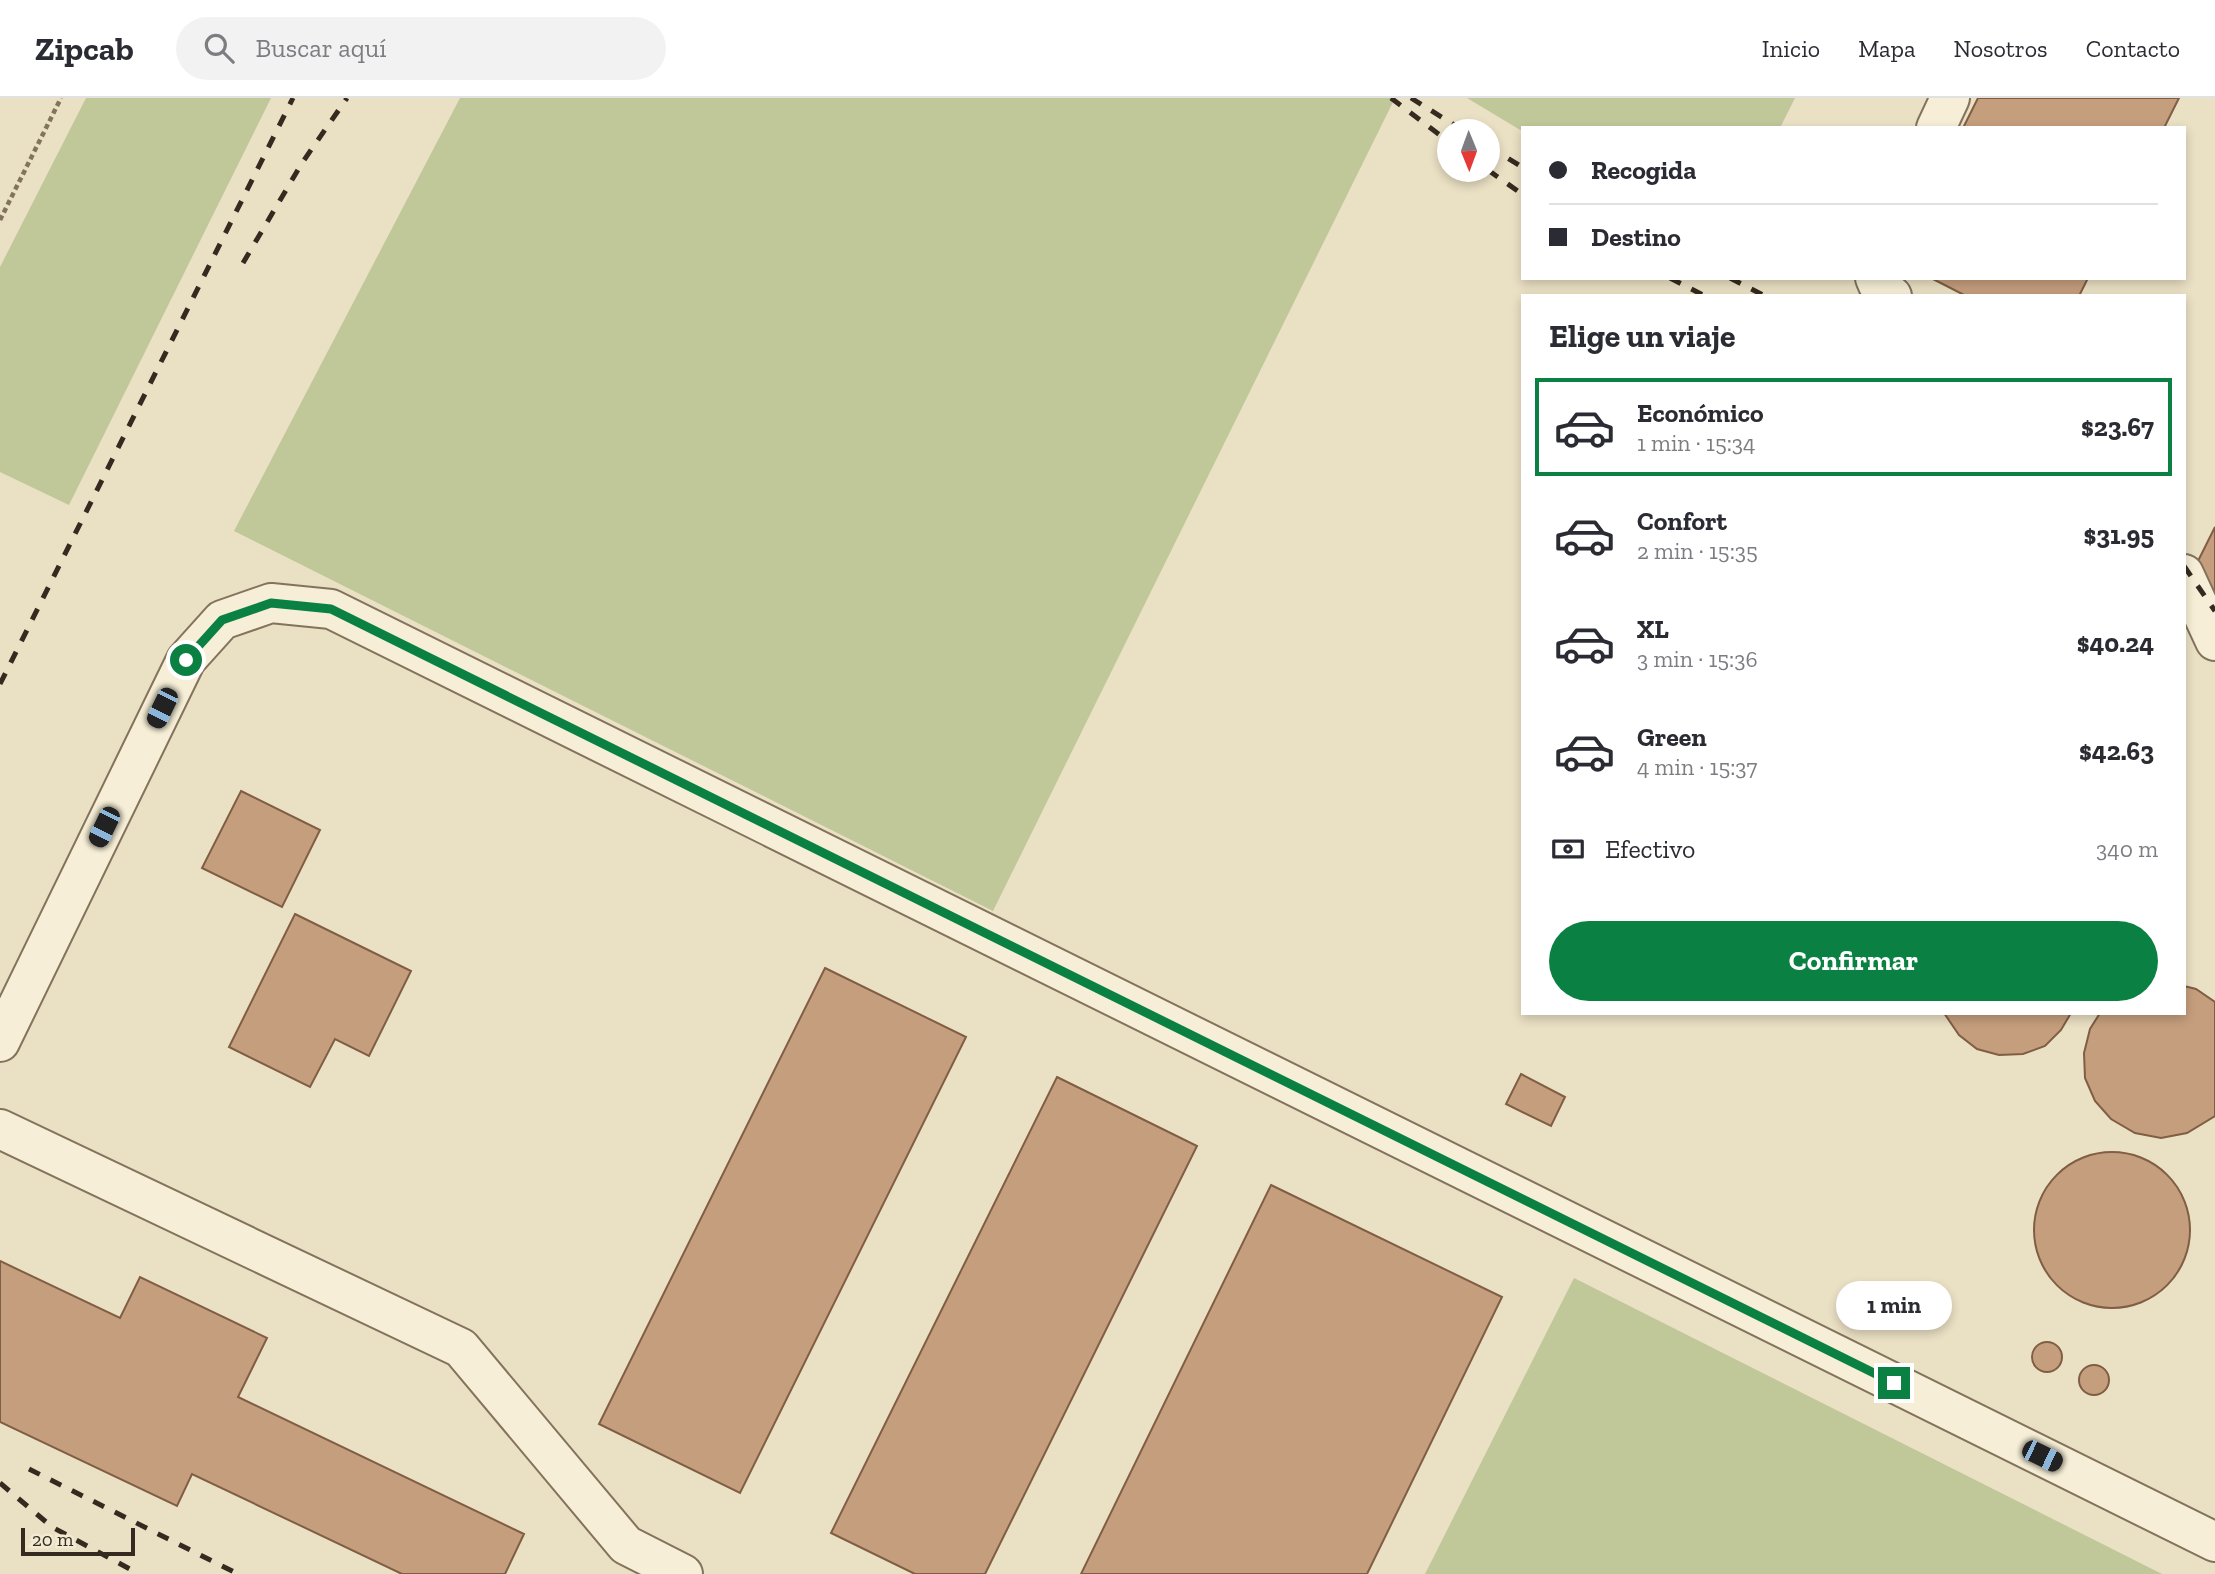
<!DOCTYPE html>
<html lang="es">
<meta charset="utf-8">
<style>
:root{--surface:#fff;--page:#f2f2f3;--text:#2b2b33;--muted:#7c7c81;--line:#e1e1e2;--accent:#0b8043}
body{margin:0;font-family:"Zilla Slab",serif;background:var(--page);color:var(--text);height:100vh;display:flex;flex-direction:column;font-size:26px;white-space:nowrap}
*{box-sizing:border-box;margin:0}
p{font-size:23px;color:var(--muted)}
.icon{flex:none;width:38px;height:38px;fill:none;stroke:currentColor;stroke-width:2;stroke-linecap:round;stroke-linejoin:round}
.map{position:relative;flex:1;overflow:hidden}
.panel{position:absolute;left:1521px;top:196px;width:665px;height:721px;display:flex;flex-direction:column;background:var(--surface);border-radius:0px;box-shadow:0 4px 10px #0003}
.panel>*{flex:none}
.banner{position:absolute;left:1521px;top:28px;width:665px;height:154px;border-radius:0px;box-shadow:0 4px 10px #0003;display:grid;align-content:center;height:154px;padding:0 28px;background:var(--surface)}
.needle{width:46px;rotate:179deg}
.fabs{position:absolute;left:1437px;top:21px;display:grid;gap:14px}
.fabs a{display:grid;place-items:center;width:63px;height:63px;border-radius:50%;background:var(--surface);box-shadow:0 4px 10px #0003;font-size:35px}
.scale{position:absolute;left:21px;bottom:18px;width:114px;box-sizing:border-box;padding-left:7px;border:4px solid #342a1f;border-top:0;font-size:19px;line-height:24px;white-space:nowrap;color:#342a1f;-webkit-text-stroke:5px #f2ead3;paint-order:stroke}
.end{position:absolute;width:32px;height:32px;margin:-16px;border:9px solid #0b8043;background:#fff;box-shadow:0 0 0 4px #fff}
.from{border-radius:50%}
.bubble{position:absolute;height:49px;border-radius:24px;background:var(--surface);box-shadow:0 4px 10px #0003;font-size:23px;font-weight:700;line-height:49px;text-align:center}
.car{position:absolute;width:21px;height:42px;margin:-21px -10px;border-radius:9px;box-shadow:0 0 5px 2px #0007;background:linear-gradient(#222 24%,#8ab4d8 0 40%,#222 0 76%,#8ab4d8 0 86%,#222 0)}
.banner b{display:flex;align-items:center;gap:24px;height:66px;font-size:26px}
.banner b+b{border-top:2px solid var(--line)}
.banner i{width:18px;height:18px;background:var(--text)}
ul{padding:0;list-style:none}
li{display:flex;align-items:center;gap:21px;height:98px;margin:0 14px 10px;padding:0 14px;border:4px solid transparent;border-radius:0px}
li div{flex:1}
li b{display:block;font-size:26px}
li em{font-style:normal;font-weight:700}
li.active{border-color:var(--accent)}
li>.icon{width:63px;height:63px;stroke-width:1.5}
h2{padding:0 28px;font-size:32px;line-height:84px}
.pay{display:flex;align-items:center;gap:18px;height:77px;padding:0 28px;font-size:26px}
.pay p{margin-inline-start:auto}
.button{display:flex;gap:14px;margin-top:auto;padding:14px 28px}
.button a{flex:1;height:80px;border-radius:42px;background:var(--accent);color:#fff;font-size:28px;font-weight:700;line-height:80px;text-align:center}
header{display:flex;align-items:center;gap:42px;box-sizing:border-box;height:98px;padding:0 35px;background:var(--surface);border-bottom:2px solid var(--line)}
header strong{font-size:33px}
nav{display:flex;gap:38px;margin-inline-start:auto;font-size:24px}
.search{width:490px;height:63px;background:var(--page);display:flex;align-items:center;gap:18px;box-sizing:border-box;padding:0 24px;border-radius:38px;color:var(--muted);font-size:26px}
.map>svg:first-child{display:block}
.green{fill:#c0c799}
.building{fill:#c59e7d;stroke:#805e44;stroke-width:2}
.lines{fill:none;stroke-linecap:round;stroke-linejoin:round}
.minor-casing{stroke:#83725c;stroke-width:42}
.path{stroke:#83725c;stroke-width:4.5;stroke-dasharray:5 3.5;stroke-linecap:butt}
.minor{stroke:#f6eed6;stroke-width:38}
.rail{stroke:#342a1f;stroke-width:5;stroke-dasharray:12 12;stroke-linecap:butt}
.route{stroke:#0b8043;stroke-width:9}
</style>
<header>
<strong>Zipcab</strong>
<div class="search"><svg class="icon" aria-label="search" viewBox="0 0 24 24"><circle cx="10" cy="10" r="6"/><path d="M15 15l6 6"/></svg>Buscar aquí</div>
<nav><a>Inicio</a><a>Mapa</a><a>Nosotros</a><a>Contacto</a></nav>
</header>
<div class="map">
<svg width="2215" height="1476" viewBox="0 0 2215 1476">
<rect width="100%" height="100%" fill="#eae0c4"/>
<!-- green -->
<path class="green" d="M 86,0 L 271,0 L 69,407 L 0,374 L 0,169 Z
M 460,0 L 1395,0 L 993,813 L 234,433 Z
M 1467,0 L 1795,0 L 1780,30 L 1522,30 L 1522,33 Z
M 1574,1180 L 2162,1476 L 1425,1476 Z"/>
<!-- building -->
<path class="building" d="M 1978,0 L 2179,0 L 2164,30 L 1963,30 Z
M 1931,180 L 2088,180 L 2079,198 L 1966,198 Z
M 2215,429 L 2215,498 L 2197,465 Z
M 241,693 L 320,732 L 282,809 L 202,770 Z
M 295,816 L 411,873 L 369,958 L 335,941 L 310,989 L 229,949 Z
M 825,870 L 966,939 L 740,1395 L 599,1326 Z
M 2184,888 L 2196,891 L 2215,904 L 2215,1018 L 2187,1035 L 2161,1040 L 2135,1035 L 2111,1021 L 2095,1003 L 2085,980 L 2084,955 L 2090,931 L 2100,915 L 2184,915 Z
M 1944,915 L 2071,915 L 2061,932 L 2045,948 L 2023,956 L 1999,957 L 1977,951 L 1959,937 Z
M 1521,976 L 1565,999 L 1551,1028 L 1506,1006 Z
M 1057,979 L 1197,1048 L 985,1476 L 915,1476 L 831,1435 Z
M2034 1132a78 78 0 1 1 156 0a78 78 0 1 1-156 0Z
M 1271,1087 L 1502,1199 L 1367,1476 L 1081,1476 Z
M 0,1163 L 120,1220 L 140,1179 L 267,1240 L 238,1299 L 524,1436 L 505,1476 L 402,1476 L 192,1376 L 177,1408 L 0,1324 Z
M2032 1259a15 15 0 1 1 30 0a15 15 0 1 1-30 0Z
M2079 1282a15 15 0 1 1 30 0a15 15 0 1 1-30 0Z"/>
<g class="lines">
<!-- minor casing -->
<g class="minor-casing">
<path id="minor" d="M 1936,30 L 1950,0
M 1875,180 L 1878,187 L 1892,198
M 2184,476 L 2215,543
M 0,944 L 186,562 L 222,522 L 271,505 L 331,511 L 2215,1444
M 0,1031 L 461,1250 L 626,1447 L 683,1476"/>
</g>
<!-- path -->
<path class="path" d="M 0,122 L 61,0"/>
<!-- minor -->
<use href="#minor" class="minor"/>
<!-- rail -->
<path class="rail" d="M 1391,0 L 1449,44
M 1411,0 L 1464,33
M 1488,48 L 1522,69
M 1488,72 L 1522,96
M 243,165 L 302,65 L 347,0
M 1670,180 L 1705,198
M 1730,180 L 1765,198
M 2184,468 L 2215,513
M 0,586 L 293,0
M 29,1371 L 238,1476
M 0,1385 L 52,1429 L 139,1476"/>
</g>
<g class="lines">
<!-- route -->
<path class="route" d="M 186,562 L 222,522 L 271,505 L 331,511 L 1894,1285"/>
</g>
</svg>
<div class="fabs">
<a><svg class="needle" viewBox="-14 -14 28 28"><path d="M0-13l5 13h-10z" fill="#e53935"/><path d="M0 13l5-13h-10z" fill="#7c7c81"/></svg></a>
</div>
<div class="scale">20 m</div>
<i class="end from" style="left:186px;top:562px"></i>
<i class="end" style="left:1894px;top:1285px"></i>
<div class="bubble" style="left:1836px;top:1183px;width:116px">1 min</div>
<i class="car" style="left:162px;top:610px;rotate:206deg"></i>
<i class="car" style="left:104px;top:729px;rotate:206deg"></i>
<i class="car" style="left:2042px;top:1358px;rotate:116deg"></i>
<div class="banner">
<b><i class="from"></i>Recogida</b>
<b><i></i>Destino</b>
</div>
<section class="panel">
<h2>Elige un viaje</h2>
<ul>
<li class="active"><svg class="icon" aria-label="car" viewBox="0 0 24 24"><path d="M5 17H2v-5l4-1 3-4h7l3 4 3 1v5h-3M9 17h6M6 11h13"/><circle cx="7" cy="17" r="2"/><circle cx="17" cy="17" r="2"/></svg><div><b>Económico</b><p>1 min · 15:34</p></div><em>$23.67</em></li>
<li><svg class="icon" aria-label="car" viewBox="0 0 24 24"><path d="M5 17H2v-5l4-1 3-4h7l3 4 3 1v5h-3M9 17h6M6 11h13"/><circle cx="7" cy="17" r="2"/><circle cx="17" cy="17" r="2"/></svg><div><b>Confort</b><p>2 min · 15:35</p></div><em>$31.95</em></li>
<li><svg class="icon" aria-label="car" viewBox="0 0 24 24"><path d="M5 17H2v-5l4-1 3-4h7l3 4 3 1v5h-3M9 17h6M6 11h13"/><circle cx="7" cy="17" r="2"/><circle cx="17" cy="17" r="2"/></svg><div><b>XL</b><p>3 min · 15:36</p></div><em>$40.24</em></li>
<li><svg class="icon" aria-label="car" viewBox="0 0 24 24"><path d="M5 17H2v-5l4-1 3-4h7l3 4 3 1v5h-3M9 17h6M6 11h13"/><circle cx="7" cy="17" r="2"/><circle cx="17" cy="17" r="2"/></svg><div><b>Green</b><p>4 min · 15:37</p></div><em>$42.63</em></li>
</ul>
<div class="pay"><svg class="icon" aria-label="cash" viewBox="0 0 24 24"><path d="M3 7h18v10H3z"/><circle cx="12" cy="12" r="2"/></svg>Efectivo<p>340 m</p></div>
<div class="button"><a>Confirmar</a></div>
</section>
</div>
